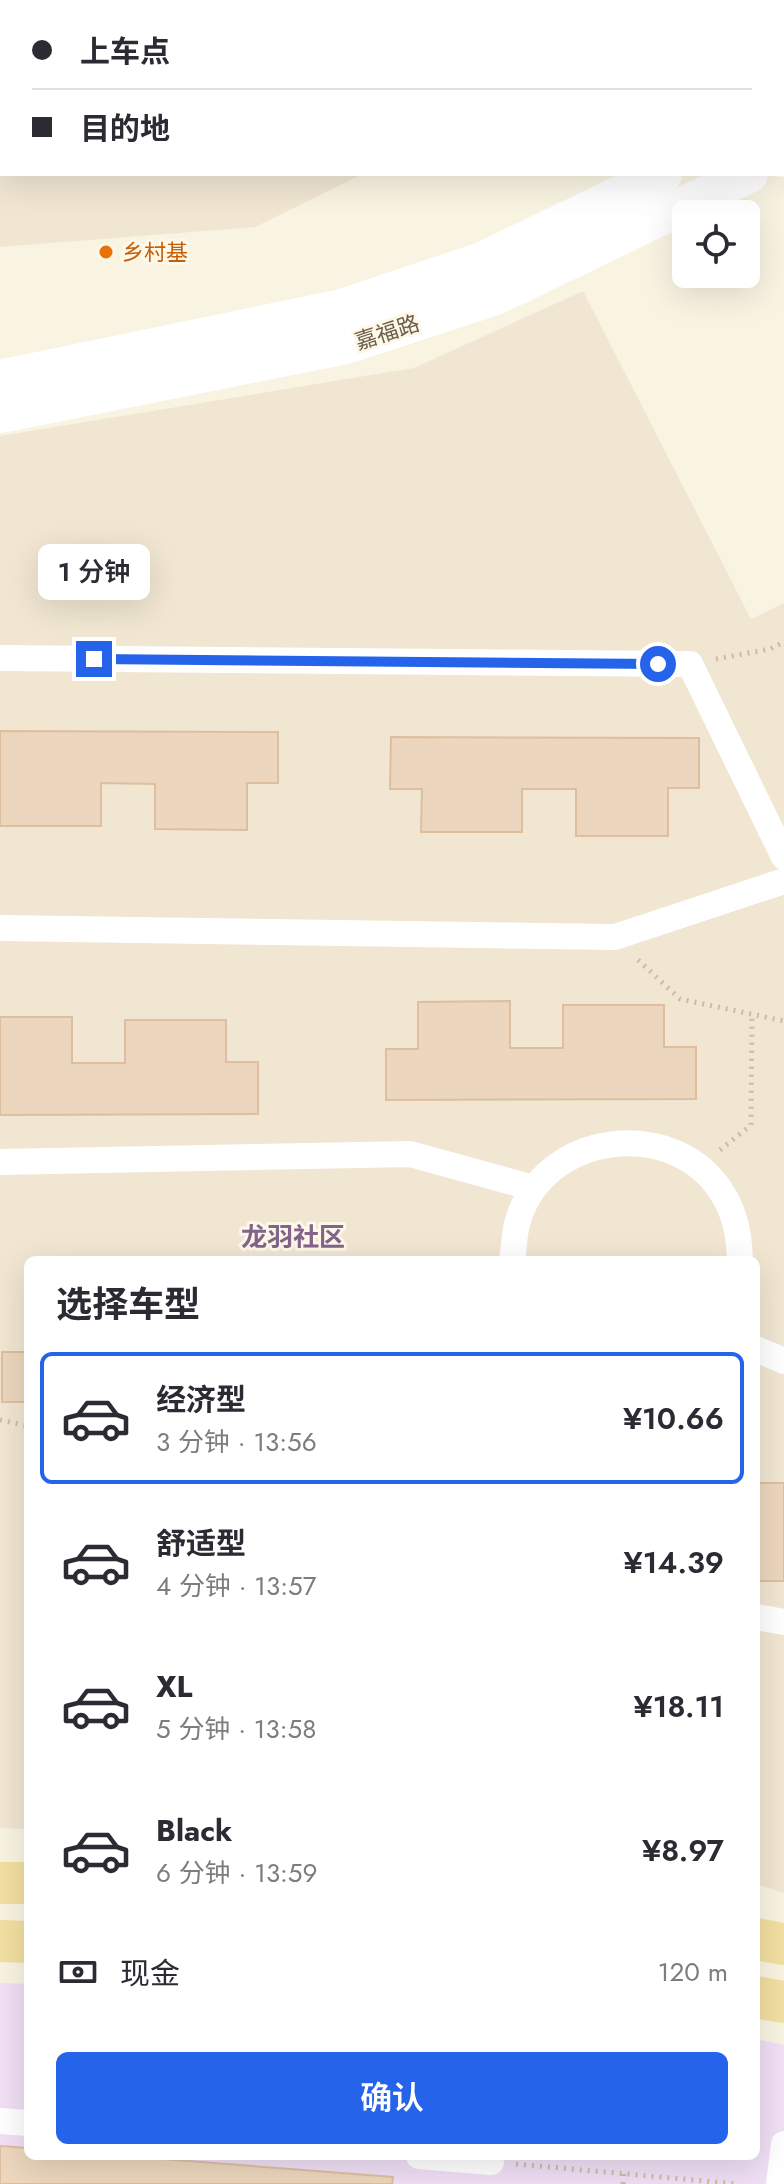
<!DOCTYPE html>
<html lang="zh">
<meta charset="utf-8">
<style>
:root{--surface:#fff;--page:#f7f7f7;--text:#2b2b33;--muted:#7c7c81;--line:#e1e1e2;--accent:#2563eb}
body{margin:0;font-family:Jost,"Noto Sans SC",sans-serif;background:var(--page);color:var(--text);height:100vh;display:flex;flex-direction:column;font-size:30px;white-space:nowrap}
*{box-sizing:border-box;margin:0}
p{font-size:26px;color:var(--muted)}
.icon{flex:none;width:44px;height:44px;fill:none;stroke:currentColor;stroke-width:2;stroke-linecap:round;stroke-linejoin:round}
.map{position:relative;flex:1;overflow:hidden}
.drawer{position:absolute;left:24px;top:1256px;width:736px;height:904px;display:flex;flex-direction:column;background:var(--surface);border-radius:12px;box-shadow:0 8px 32px #0002}
.drawer>*{flex:none}
.top-card{position:absolute;left:0px;top:0px;width:784px;height:176px;box-shadow:0 8px 32px #0002;display:grid;align-content:center;height:176px;padding:0 32px;background:var(--surface)}
.fabs{position:absolute;left:672px;top:200px;display:grid;gap:16px}
.fabs a{display:grid;place-items:center;width:88px;height:88px;border-radius:12px;background:var(--surface);box-shadow:0 8px 32px #0002;font-size:40px}
.end{position:absolute;width:36px;height:36px;margin:-18px;border:10px solid #2563eb;background:#fff;box-shadow:0 0 0 4px #fff}
.from{border-radius:50%}
.bubble{position:absolute;height:56px;border-radius:12px;background:var(--surface);box-shadow:0 8px 32px #0002;font-size:26px;font-weight:600;line-height:56px;text-align:center}
.top-card b{display:flex;align-items:center;gap:28px;height:76px;font-size:30px}
.top-card b+b{border-top:2px solid var(--line)}
.top-card i{width:20px;height:20px;background:var(--text)}
ul{padding:0;list-style:none}
li{display:flex;align-items:center;gap:24px;height:132px;margin:0 16px 12px;padding:0 16px;border:4px solid transparent;border-radius:12px}
li div{flex:1}
li b{display:block;font-size:30px}
li em{font-style:normal;font-weight:600}
li.active{border-color:var(--accent)}
li>.icon{width:72px;height:72px;stroke-width:1.5}
h2{padding:0 32px;font-size:36px;line-height:96px}
.pay{display:flex;align-items:center;gap:20px;height:88px;padding:0 32px;font-size:30px}
.pay p{margin-inline-start:auto}
.primary-button{display:flex;gap:16px;margin-top:auto;padding:16px 32px}
.primary-button a{flex:1;height:92px;border-radius:12px;background:var(--accent);color:#fff;font-size:32px;font-weight:600;line-height:92px;text-align:center}
.map>svg:first-child{display:block}
.residential{fill:#f0e6d2}
.education{fill:#f0dff5}
.building{fill:#ecd6bd;stroke:#ddbf9f;stroke-width:2}
.lines{fill:none;stroke-linecap:round;stroke-linejoin:round}
.path{stroke:#d0baa1;stroke-width:5;stroke-dasharray:2 6;stroke-linecap:butt}
.minor{stroke:#fff;stroke-width:26}
.secondary{stroke:#fff;stroke-width:38}
.primary{stroke:#f2dfa1;stroke-width:42}
.route{stroke:#2563eb;stroke-width:10}
.food-dot{fill:#e8710a;stroke:#fdf8e8;stroke-width:3}
.labels{text-anchor:middle;dominant-baseline:central;stroke-width:6;stroke-linejoin:round;paint-order:stroke}
.food-label{font-size:22px;fill:#c56008;stroke:#fdf8e8;text-anchor:start}
.street-label{font-size:22px;fill:#6e5d4b;stroke:#fdf8e8}
.quarter-label{font-size:26px;font-weight:bold;fill:#83648b;stroke:#fdf8e8}
</style>
<div class="map">
<svg width="784" height="2184" viewBox="0 0 784 2184">
<rect width="100%" height="100%" fill="#f9f4e2"/>
<!-- residential -->
<path class="residential" d="M 0,0 L 722,0 L 2,2 L 2,174 L 363,174 L 255,227 L 0,247 Z
M 583,291 L 751,619 L 784,603 L 784,1893 L 756,1884 L 756,1260 L 28,1260 L 28,1829 L 0,1828 L 0,436 L 414,368 Z"/>
<!-- education -->
<path class="education" d="M 0,1983 L 28,1984 L 28,2156 L 756,2156 L 756,2039 L 784,2045 L 784,2184 L 0,2184 Z"/>
<!-- building -->
<path class="building" d="M 0,731 L 278,732 L 278,783 L 247,783 L 247,830 L 155,829 L 155,784 L 101,783 L 101,826 L 0,826 Z
M 391,737 L 699,738 L 699,788 L 668,788 L 668,836 L 576,836 L 576,789 L 522,789 L 522,832 L 421,832 L 422,789 L 390,789 Z
M 510,1001 L 510,1048 L 563,1048 L 563,1005 L 664,1005 L 664,1047 L 696,1047 L 696,1099 L 386,1100 L 386,1049 L 418,1049 L 418,1002 Z
M 0,1017 L 72,1017 L 72,1063 L 125,1063 L 125,1020 L 226,1020 L 226,1062 L 258,1062 L 258,1114 L 0,1115 Z
M 2,1352 L 28,1352 L 28,1402 L 2,1402 Z
M 756,1483 L 784,1483 L 784,1581 L 756,1581 Z
M 0,2146 L 28,2148 L 28,2156 L 124,2156 L 393,2177 L 392,2184 L 0,2184 Z"/>
<g class="lines">
<!-- path -->
<path class="path" d="M 716,659 L 770,649 L 784,642
M 638,960 L 680,999 L 784,1021
M 720,1150 L 751,1125 L 752,1015
M 0,1420 L 28,1426
M 516,2164 L 738,2184
M 623,2184 L 624,2174"/>
<!-- minor -->
<path class="minor" d="M 217,2 L 220,0
M 0,104 L 2,104
M 0,658 L 690,664 L 784,857
M 0,928 L 615,937 L 784,881
M 0,1162 L 410,1154 L 534,1188
M 512,1260 C 514,1248 514,1235 517,1224 C 541,1131 677,1114 724,1196 C 736,1216 739,1237 740,1260
M 756,1349 L 784,1361
M 756,1617 L 784,1622
M 0,2121 L 28,2123
M 419,2156 L 491,2162
M 779,2184 L 784,2144"/>
<!-- secondary -->
<path class="secondary" d="M 782,117 L 784,116
M 782,158 L 784,157
M 0,379 L 342,308 L 482,261 L 663,174
M 0,414 L 346,345 L 496,296 L 749,174"/>
<!-- primary -->
<path class="primary" d="M 0,1883 L 28,1883
M 756,1939 L 784,1944
M 0,1941 L 28,1942
M 756,1997 L 784,2002"/>
</g>
<g class="lines">
<!-- route -->
<path class="route" d="M 94,659 L 658,664"/>
</g>
<!-- markers -->
<circle class="food-dot" cx="106" cy="252" r="8"/>
<g class="labels">
<!-- food labels -->
<g class="food-label">
<text x="122" y="252">乡村基</text>
</g>
<!-- street labels -->
<g class="street-label">
<text transform="translate(387 332) rotate(-18)">嘉福路</text>
</g>
<!-- quarter labels -->
<g class="quarter-label">
<text x="293" y="1237">龙羽社区</text>
</g>
</g>
</svg>
<div class="fabs">
<a><svg class="icon" aria-label="locate" viewBox="0 0 24 24"><circle cx="12" cy="12" r="6"/><path d="M12 2v4M12 18v4M2 12h4M18 12h4"/></svg></a>
</div>
<i class="end from" style="left:658px;top:664px"></i>
<i class="end" style="left:94px;top:659px"></i>
<div class="bubble" style="left:38px;top:544px;width:112px">1 分钟</div>
<div class="top-card">
<b><i class="from"></i>上车点</b>
<b><i></i>目的地</b>
</div>
<section class="drawer">
<h2>选择车型</h2>
<ul>
<li class="active"><svg class="icon" aria-label="car" viewBox="0 0 24 24"><path d="M5 17H2v-5l4-1 3-4h7l3 4 3 1v5h-3M9 17h6M6 11h13"/><circle cx="7" cy="17" r="2"/><circle cx="17" cy="17" r="2"/></svg><div><b>经济型</b><p>3 分钟 · 13:56</p></div><em>¥10.66</em></li>
<li><svg class="icon" aria-label="car" viewBox="0 0 24 24"><path d="M5 17H2v-5l4-1 3-4h7l3 4 3 1v5h-3M9 17h6M6 11h13"/><circle cx="7" cy="17" r="2"/><circle cx="17" cy="17" r="2"/></svg><div><b>舒适型</b><p>4 分钟 · 13:57</p></div><em>¥14.39</em></li>
<li><svg class="icon" aria-label="car" viewBox="0 0 24 24"><path d="M5 17H2v-5l4-1 3-4h7l3 4 3 1v5h-3M9 17h6M6 11h13"/><circle cx="7" cy="17" r="2"/><circle cx="17" cy="17" r="2"/></svg><div><b>XL</b><p>5 分钟 · 13:58</p></div><em>¥18.11</em></li>
<li><svg class="icon" aria-label="car" viewBox="0 0 24 24"><path d="M5 17H2v-5l4-1 3-4h7l3 4 3 1v5h-3M9 17h6M6 11h13"/><circle cx="7" cy="17" r="2"/><circle cx="17" cy="17" r="2"/></svg><div><b>Black</b><p>6 分钟 · 13:59</p></div><em>¥8.97</em></li>
</ul>
<div class="pay"><svg class="icon" aria-label="cash" viewBox="0 0 24 24"><path d="M3 7h18v10H3z"/><circle cx="12" cy="12" r="2"/></svg>现金<p>120 m</p></div>
<div class="primary-button"><a>确认</a></div>
</section>
</div>
